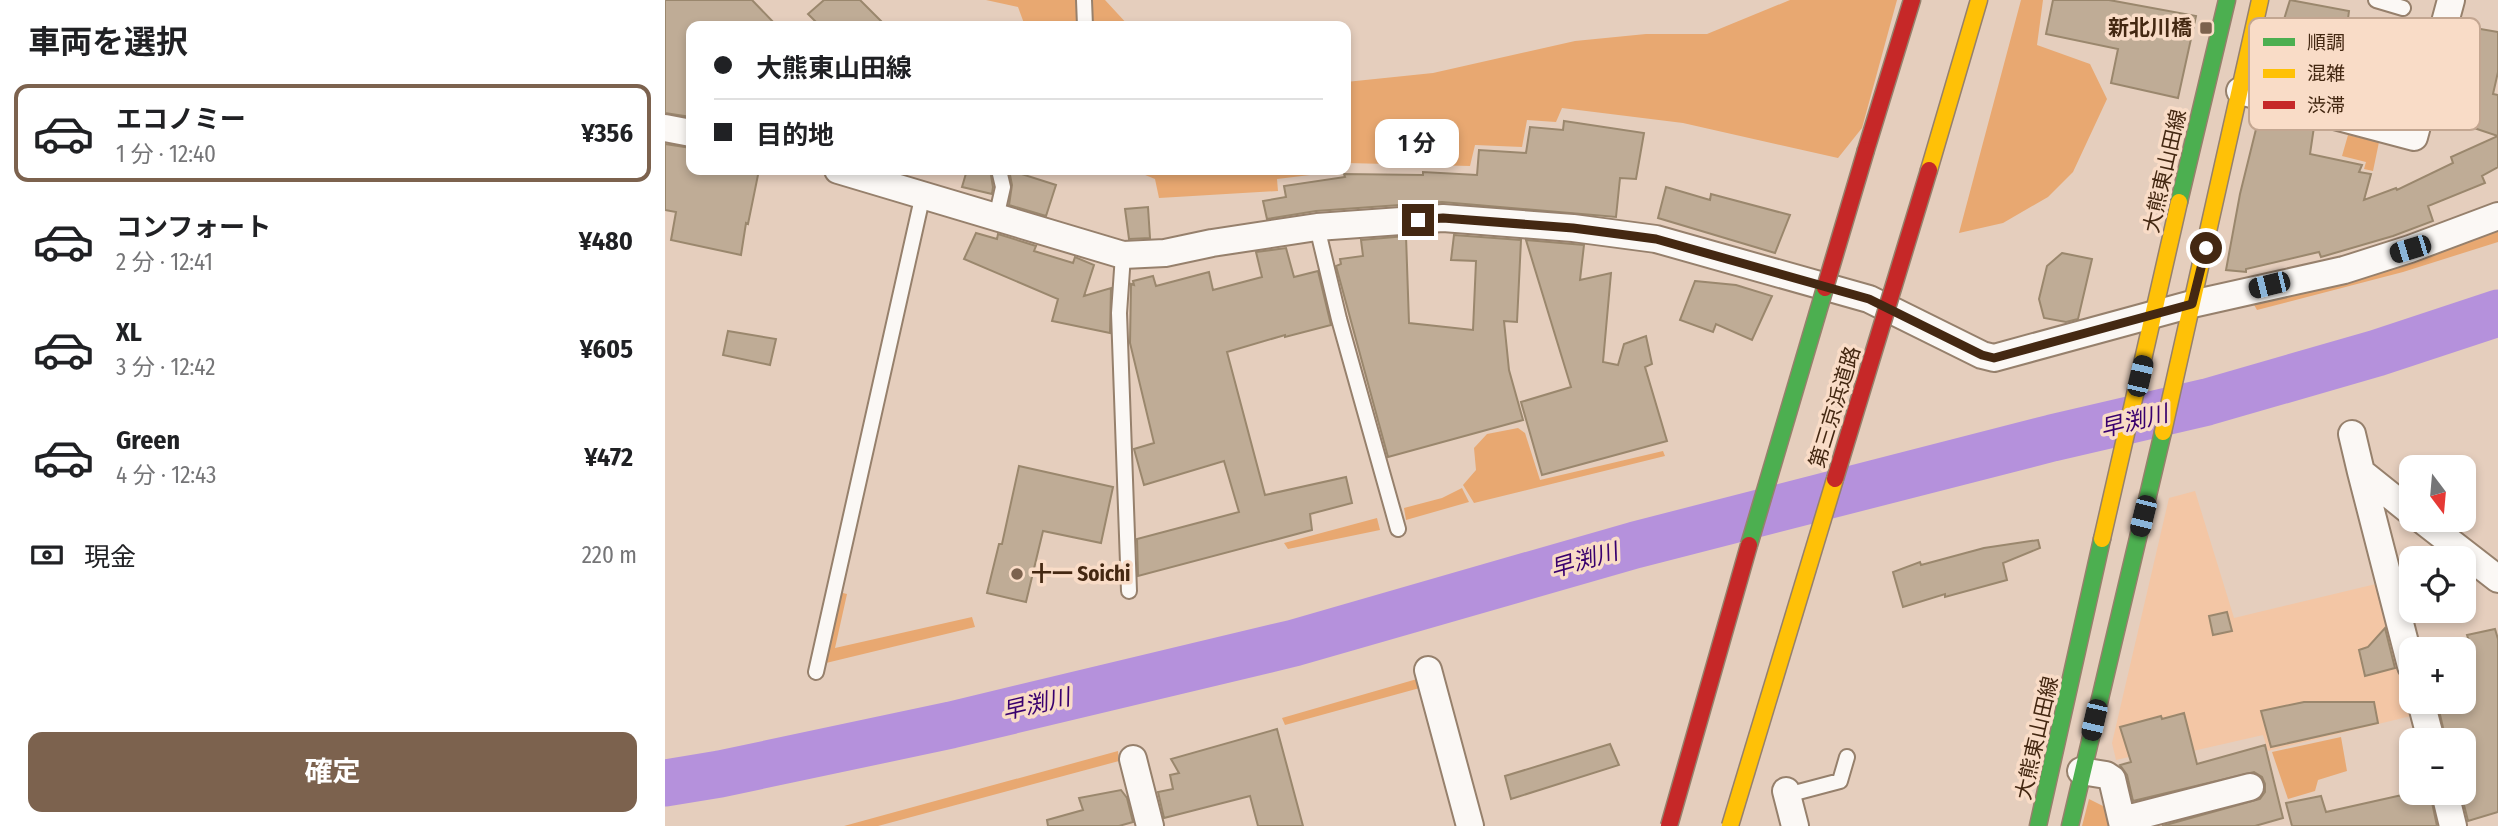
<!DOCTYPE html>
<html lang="ja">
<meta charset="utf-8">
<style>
:root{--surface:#fff;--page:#f6f6f6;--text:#202124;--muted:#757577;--line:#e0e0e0;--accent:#7c624e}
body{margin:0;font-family:"Fira Sans Condensed","Noto Sans JP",sans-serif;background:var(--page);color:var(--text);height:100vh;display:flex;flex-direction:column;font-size:26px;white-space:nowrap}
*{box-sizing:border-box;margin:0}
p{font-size:23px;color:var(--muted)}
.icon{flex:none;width:38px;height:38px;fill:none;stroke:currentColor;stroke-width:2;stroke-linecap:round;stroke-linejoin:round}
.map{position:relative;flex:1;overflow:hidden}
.drawer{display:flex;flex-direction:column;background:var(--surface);width:665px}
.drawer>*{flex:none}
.top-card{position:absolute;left:21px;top:21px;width:665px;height:154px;border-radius:14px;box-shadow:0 4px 10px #0003;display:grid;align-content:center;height:154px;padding:0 28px;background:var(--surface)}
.needle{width:46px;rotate:164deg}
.buttons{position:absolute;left:1734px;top:455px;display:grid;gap:14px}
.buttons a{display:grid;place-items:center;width:77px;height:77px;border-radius:14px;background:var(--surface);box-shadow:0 4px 10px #0003;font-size:35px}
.end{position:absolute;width:32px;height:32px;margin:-16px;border:9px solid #442812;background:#fff;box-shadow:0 0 0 4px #fff}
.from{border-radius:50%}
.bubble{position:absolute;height:49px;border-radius:14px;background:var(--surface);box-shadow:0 4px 10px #0003;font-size:23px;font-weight:700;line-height:49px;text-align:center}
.car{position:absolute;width:21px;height:42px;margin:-21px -10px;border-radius:9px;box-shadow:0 0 5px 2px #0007;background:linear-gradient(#222 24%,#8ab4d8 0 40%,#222 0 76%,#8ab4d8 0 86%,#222 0)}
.top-card b{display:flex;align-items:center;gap:24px;height:66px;font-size:26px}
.top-card b+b{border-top:2px solid var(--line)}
.top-card i{width:18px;height:18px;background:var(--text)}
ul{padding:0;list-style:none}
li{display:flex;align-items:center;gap:21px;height:98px;margin:0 14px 10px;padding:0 14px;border:4px solid transparent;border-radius:14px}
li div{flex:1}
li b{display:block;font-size:26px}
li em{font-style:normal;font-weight:700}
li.on{border-color:var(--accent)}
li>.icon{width:63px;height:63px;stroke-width:1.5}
h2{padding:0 28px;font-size:32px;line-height:84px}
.pay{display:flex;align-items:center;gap:18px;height:77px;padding:0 28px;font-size:26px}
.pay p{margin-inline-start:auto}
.cta{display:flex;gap:14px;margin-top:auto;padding:14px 28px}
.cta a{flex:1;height:80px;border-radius:14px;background:var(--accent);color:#fff;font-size:28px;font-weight:700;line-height:80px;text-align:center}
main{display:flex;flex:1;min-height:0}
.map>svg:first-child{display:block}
.built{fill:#f3c6a5}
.green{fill:#e8a871}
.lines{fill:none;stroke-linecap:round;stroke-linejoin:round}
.river{stroke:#b591dc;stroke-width:47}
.building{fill:#bfac96;stroke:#9a876d;stroke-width:2}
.lane-casing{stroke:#96806c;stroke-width:18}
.street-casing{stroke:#96806c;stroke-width:30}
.fast-casing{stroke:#96806c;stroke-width:19}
.slow-casing{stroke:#96806c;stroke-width:19}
.jam-casing{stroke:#96806c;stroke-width:19}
.lane{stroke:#fbf8f5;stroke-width:14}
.street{stroke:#fbf8f5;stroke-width:26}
.fast{stroke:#4caf50;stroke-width:16}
.slow{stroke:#ffc107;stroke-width:16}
.jam{stroke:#c62828;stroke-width:16}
.fast-bridge-casing{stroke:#96806c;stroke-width:19;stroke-linecap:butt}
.slow-bridge-casing{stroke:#96806c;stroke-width:19;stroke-linecap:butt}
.jam-bridge-casing{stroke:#96806c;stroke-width:19;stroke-linecap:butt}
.fast-bridge{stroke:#4caf50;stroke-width:16}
.slow-bridge{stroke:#ffc107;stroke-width:16}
.jam-bridge{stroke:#c62828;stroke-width:16}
.route{stroke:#442812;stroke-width:9}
.poi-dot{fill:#7c624e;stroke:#f9dcc7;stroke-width:2.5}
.labels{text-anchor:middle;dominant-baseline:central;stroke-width:7;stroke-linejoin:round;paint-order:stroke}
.poi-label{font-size:21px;font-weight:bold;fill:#442812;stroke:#f9dcc7;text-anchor:end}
.street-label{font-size:21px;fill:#442812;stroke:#f9dcc7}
.water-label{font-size:23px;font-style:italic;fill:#39006e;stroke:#f9dcc7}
.key{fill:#f9dcc7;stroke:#c3a691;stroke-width:2}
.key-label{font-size:19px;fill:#442812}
</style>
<main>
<section class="drawer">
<h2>車両を選択</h2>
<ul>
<li class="on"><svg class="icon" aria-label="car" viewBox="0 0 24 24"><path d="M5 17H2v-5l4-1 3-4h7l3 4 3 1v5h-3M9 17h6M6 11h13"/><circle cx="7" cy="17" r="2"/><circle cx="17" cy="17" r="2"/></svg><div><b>エコノミー</b><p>1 分 · 12:40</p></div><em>¥356</em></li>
<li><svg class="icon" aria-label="car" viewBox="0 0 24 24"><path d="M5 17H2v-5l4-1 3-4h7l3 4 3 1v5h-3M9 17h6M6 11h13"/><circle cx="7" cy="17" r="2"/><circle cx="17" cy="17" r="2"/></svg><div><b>コンフォート</b><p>2 分 · 12:41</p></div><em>¥480</em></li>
<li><svg class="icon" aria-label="car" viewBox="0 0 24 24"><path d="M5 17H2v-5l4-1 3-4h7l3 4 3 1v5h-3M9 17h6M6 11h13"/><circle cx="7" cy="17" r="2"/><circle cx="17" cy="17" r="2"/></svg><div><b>XL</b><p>3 分 · 12:42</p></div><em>¥605</em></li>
<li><svg class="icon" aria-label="car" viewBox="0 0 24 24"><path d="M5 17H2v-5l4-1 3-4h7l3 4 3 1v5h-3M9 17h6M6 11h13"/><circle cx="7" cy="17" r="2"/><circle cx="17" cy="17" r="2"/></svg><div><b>Green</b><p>4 分 · 12:43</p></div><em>¥472</em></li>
</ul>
<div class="pay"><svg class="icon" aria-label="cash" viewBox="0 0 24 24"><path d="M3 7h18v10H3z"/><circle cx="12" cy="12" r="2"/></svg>現金<p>220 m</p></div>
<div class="cta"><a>確定</a></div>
</section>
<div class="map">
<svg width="1833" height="826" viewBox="0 0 1833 826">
<rect width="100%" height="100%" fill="#e5cebd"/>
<!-- built -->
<path class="built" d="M 1530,491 L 1569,618 L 1711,584 L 1746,716 L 1603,751 L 1598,735 L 1484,761 L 1481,753 L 1451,760 L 1447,743 L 1504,498 Z"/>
<!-- green -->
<path class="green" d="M 321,0 L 440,0 L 464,26 L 360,26 L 353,7 Z
M 1125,0 L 1232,0 L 1197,128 L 1173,158 L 1018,123 L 897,108 L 891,122 L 862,120 L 857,147 L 810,145 L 805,166 L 681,163 L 681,82 L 768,73 L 910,41 L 981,34 L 1042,34 Z
M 1356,0 L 1378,0 L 1372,45 L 1425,64 L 1442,99 L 1408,172 L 1383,197 L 1338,223 L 1294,233 Z
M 1683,135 L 1714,142 L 1708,171 L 1699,169 L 1701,162 L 1677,156 Z
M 468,170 L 670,170 L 670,172 L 612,179 L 613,191 L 494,198 L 490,179 Z
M 1833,229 L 1833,242 L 1738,272 L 1592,310 L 1588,303 L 1737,267 Z
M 853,428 L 860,433 L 875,480 L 998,451 L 1000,456 L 809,503 L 798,485 L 811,470 L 809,448 L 822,434 Z
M 797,488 L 804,502 L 741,520 L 739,508 L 777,498 Z
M 712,518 L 715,530 L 623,549 L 619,543 Z
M 174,592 L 182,594 L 170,648 L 307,617 L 310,627 L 161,663 Z
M 759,677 L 762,686 L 620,725 L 617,718 Z
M 1676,737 L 1682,771 L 1653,780 L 1650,791 L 1623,799 L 1607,752 Z
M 453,751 L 454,761 L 213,826 L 179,826 Z
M 1424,799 L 1446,810 L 1448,826 L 1417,826 Z"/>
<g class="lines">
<!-- river -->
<path class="river" d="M 0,783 L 55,774 L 286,725 L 629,643 L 970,545 L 1387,438 L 1542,402 L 1712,353 L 1833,313"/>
</g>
<!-- building -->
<path class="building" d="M 0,0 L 87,0 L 112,26 L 26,26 L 26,117 L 0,113 Z
M 159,0 L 195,0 L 221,26 L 155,26 L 143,14 Z
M 1388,0 L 1444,0 L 1531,16 L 1513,98 L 1446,83 L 1453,49 L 1381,34 Z
M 1625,0 L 1684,11 L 1683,19 L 1687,19 L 1676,50 L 1682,51 L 1678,64 L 1697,70 L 1686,104 L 1600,81 Z
M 1798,26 L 1833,32 L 1833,72 L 1828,94 L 1833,95 L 1833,167 L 1817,176 L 1820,183 L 1763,206 L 1768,221 L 1728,236 L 1656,257 L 1654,252 L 1581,269 L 1581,272 L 1561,270 L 1575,194 L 1595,113 L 1649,127 L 1645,154 L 1697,165 L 1694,172 L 1706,174 L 1699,200 L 1731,188 L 1732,190 L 1788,163 L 1786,157 L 1833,136 L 1791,122 L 1799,67 L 1788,64 Z
M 899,121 L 979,133 L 971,179 L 955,178 L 951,217 L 777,202 L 651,211 L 602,219 L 598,201 L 621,197 L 619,186 L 680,177 L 679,174 L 758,175 L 758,172 L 812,175 L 814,150 L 861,153 L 865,127 L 898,130 Z
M 0,144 L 26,148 L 26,170 L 94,170 L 83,224 L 81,223 L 76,255 L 6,240 L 11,212 L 0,210 Z
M 302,170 L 325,170 L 328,187 L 327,194 L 297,187 Z
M 344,170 L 391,185 L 381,216 L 344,205 L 347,185 Z
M 1001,187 L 1045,200 L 1046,194 L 1125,215 L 1110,253 L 993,218 Z
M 483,207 L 485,238 L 464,239 L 460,209 Z
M 311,233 L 332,239 L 333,234 L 371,246 L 369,251 L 408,263 L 410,257 L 429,265 L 419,296 L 446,288 L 445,333 L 387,321 L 393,299 L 299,259 Z
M 789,235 L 856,240 L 852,322 L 839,321 L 844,370 L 858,420 L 723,457 L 671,266 L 676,264 L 675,259 L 698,256 L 696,240 L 741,236 L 744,323 L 808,330 L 811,261 L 786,260 Z
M 861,240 L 919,245 L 915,280 L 946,273 L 938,362 L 953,365 L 959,344 L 981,336 L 987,364 L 980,367 L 1002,441 L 877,475 L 856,402 L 906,387 Z
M 621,248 L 629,277 L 653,271 L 666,325 L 620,337 L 620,335 L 562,352 L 600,495 L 681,477 L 687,503 L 645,514 L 647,530 L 473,576 L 472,539 L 574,512 L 559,461 L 479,485 L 469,449 L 489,443 L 465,343 L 466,284 L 469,285 L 468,281 L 488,276 L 491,286 L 544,272 L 548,290 L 597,277 L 591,252 Z
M 1397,253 L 1427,259 L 1413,319 L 1401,322 L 1379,318 L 1374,299 L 1382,266 Z
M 1030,281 L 1071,285 L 1107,296 L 1087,340 L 1051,324 L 1048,332 L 1015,320 Z
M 63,331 L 111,339 L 105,365 L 58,355 Z
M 354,466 L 448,487 L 436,543 L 378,531 L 361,602 L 322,593 L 334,544 L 337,544 Z
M 1373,540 L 1375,548 L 1338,563 L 1342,580 L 1280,597 L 1280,594 L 1238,607 L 1228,572 L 1255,562 L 1256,565 L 1319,548 Z
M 1562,612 L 1567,631 L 1548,635 L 1544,616 Z
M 1720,628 L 1730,668 L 1700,676 L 1694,650 L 1703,647 Z
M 1830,629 L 1833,639 L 1833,812 L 1803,821 L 1796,793 L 1799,793 L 1799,740 L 1781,740 L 1772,702 L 1799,702 L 1799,649 L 1806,647 L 1802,635 Z
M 1639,702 L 1709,702 L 1713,723 L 1606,747 L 1596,711 Z
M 1519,713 L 1532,764 L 1600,745 L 1618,818 L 1590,826 L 1497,826 L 1595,799 L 1600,792 L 1600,784 L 1597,777 L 1589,772 L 1468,801 L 1462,775 L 1455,765 L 1466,762 L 1455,727 L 1496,716 L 1497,719 Z
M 612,729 L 638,826 L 593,826 L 585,796 L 499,818 L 493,792 L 508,789 L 505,775 L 514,773 L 506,759 Z
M 945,744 L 954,765 L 846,799 L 840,776 Z
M 456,790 L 462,798 L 468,822 L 454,826 L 383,826 L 382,820 L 418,810 L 414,798 Z
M 1746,793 L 1765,793 L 1772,826 L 1627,826 L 1621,803 L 1656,796 L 1661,812 Z"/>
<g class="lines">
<!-- lane casing -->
<g class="lane-casing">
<path id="lane" d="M 419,0 L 420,26
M 1711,0 L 1738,8
M 1726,44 L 1770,59
M 331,218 L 338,187 L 334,170
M 652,227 L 674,319 L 733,529
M 458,255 L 454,313 L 464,591
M 151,672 L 258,194
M 1122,795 L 1175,781 L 1182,757"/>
</g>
<!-- street casing -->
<g class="street-casing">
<path id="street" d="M 1575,91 L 1749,137 L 1786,0
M 0,128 L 26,133
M 173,170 L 458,255 L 500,253 L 547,243 L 652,227 L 778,218 L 908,228 L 991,239 L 1204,299 L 1317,355 L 1329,358 L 1527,304 L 1679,270 L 1745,249 L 1833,216
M 1687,434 L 1696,472 L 1746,512
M 1696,472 L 1746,666
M 1757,520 L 1833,579
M 763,670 L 805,826
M 1756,702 L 1766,740
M 468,759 L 485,826
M 1416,771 L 1441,775 L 1447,779 L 1458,826
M 1121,791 L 1130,826
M 1780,793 L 1788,826
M 1457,820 L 1585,787"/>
</g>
<!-- fast casing -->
<g class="fast-casing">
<path id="fast" d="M 1514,202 L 1562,0
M 1373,826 L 1437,539
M 1405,826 L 1498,432"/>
</g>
<!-- slow casing -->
<g class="slow-casing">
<path id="slow" d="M 1264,170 L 1314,0
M 1498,432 L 1595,0
M 1437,539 L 1514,202"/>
</g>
<!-- jam casing -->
<g class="jam-casing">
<path id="jam" d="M 1201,150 L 1247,0"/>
</g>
<!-- lane -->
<use href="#lane" class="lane"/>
<!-- street -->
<use href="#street" class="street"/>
<!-- fast -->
<use href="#fast" class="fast"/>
<!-- slow -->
<use href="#slow" class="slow"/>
<!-- jam -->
<use href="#jam" class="jam"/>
<!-- fast-bridge casing -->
<g class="fast-bridge-casing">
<path id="fast-bridge" d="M 1084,545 L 1160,288"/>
</g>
<!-- slow-bridge casing -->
<g class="slow-bridge-casing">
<path id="slow-bridge" d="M 1065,826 L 1170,479"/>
</g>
<!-- jam-bridge casing -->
<g class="jam-bridge-casing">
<path id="jam-bridge" d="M 1160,288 L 1201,150
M 1170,479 L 1264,170
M 1004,826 L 1084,545"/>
</g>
<!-- fast-bridge -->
<use href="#fast-bridge" class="fast-bridge"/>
<!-- slow-bridge -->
<use href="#slow-bridge" class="slow-bridge"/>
<!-- jam-bridge -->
<use href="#jam-bridge" class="jam-bridge"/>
</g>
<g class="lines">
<!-- route -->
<path class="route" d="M 753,220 L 778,218 L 908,228 L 991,239 L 1204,299 L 1317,355 L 1329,358 L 1527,304 L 1541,248"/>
</g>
<!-- markers -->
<g class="poi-dot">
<rect x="1534" y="21" width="14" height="14" rx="3.5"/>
<circle cx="352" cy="574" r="7"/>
</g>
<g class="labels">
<!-- poi labels -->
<g class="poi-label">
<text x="1527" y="28">新北川橋</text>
<text x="366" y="574" text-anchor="start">十一 Soichi</text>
</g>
<!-- street labels -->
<g class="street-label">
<text transform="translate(1500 171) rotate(-77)">大熊東山田線</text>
<text transform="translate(1170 407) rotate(-73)">第三京浜道路</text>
<text transform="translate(1372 738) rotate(-77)">大熊東山田線</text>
</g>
<!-- water labels -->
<g class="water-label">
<text transform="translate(1469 421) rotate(-14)">早渕川</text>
<text transform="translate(919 560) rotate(-16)">早渕川</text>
<text transform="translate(371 704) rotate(-13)">早渕川</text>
</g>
</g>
<!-- legend -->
<rect x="1584" y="18" width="231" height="112" rx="10" class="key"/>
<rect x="1598" y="38" width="32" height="8" fill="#4caf50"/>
<rect x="1598" y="69" width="32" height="9" fill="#ffc107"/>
<rect x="1598" y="101" width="32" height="8" fill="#c62828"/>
<g class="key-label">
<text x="1642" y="49">順調</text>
<text x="1642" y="80">混雑</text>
<text x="1642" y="112">渋滞</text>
</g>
</svg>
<div class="buttons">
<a><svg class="needle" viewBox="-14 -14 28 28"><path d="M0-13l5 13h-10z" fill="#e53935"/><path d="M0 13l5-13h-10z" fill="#757577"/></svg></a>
<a><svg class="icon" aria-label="locate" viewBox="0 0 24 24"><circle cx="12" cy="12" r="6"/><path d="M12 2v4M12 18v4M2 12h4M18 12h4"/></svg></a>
<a>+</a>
<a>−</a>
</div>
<i class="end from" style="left:1541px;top:248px"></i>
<i class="end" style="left:753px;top:220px"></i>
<div class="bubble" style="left:710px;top:119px;width:84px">1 分</div>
<i class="car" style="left:1745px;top:249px;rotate:253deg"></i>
<i class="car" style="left:1604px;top:285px;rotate:256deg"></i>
<i class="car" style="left:1475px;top:376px;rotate:13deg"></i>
<i class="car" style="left:1478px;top:516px;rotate:194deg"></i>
<i class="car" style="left:1429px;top:720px;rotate:193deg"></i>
<div class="top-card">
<b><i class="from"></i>大熊東山田線</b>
<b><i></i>目的地</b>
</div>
</div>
</main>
